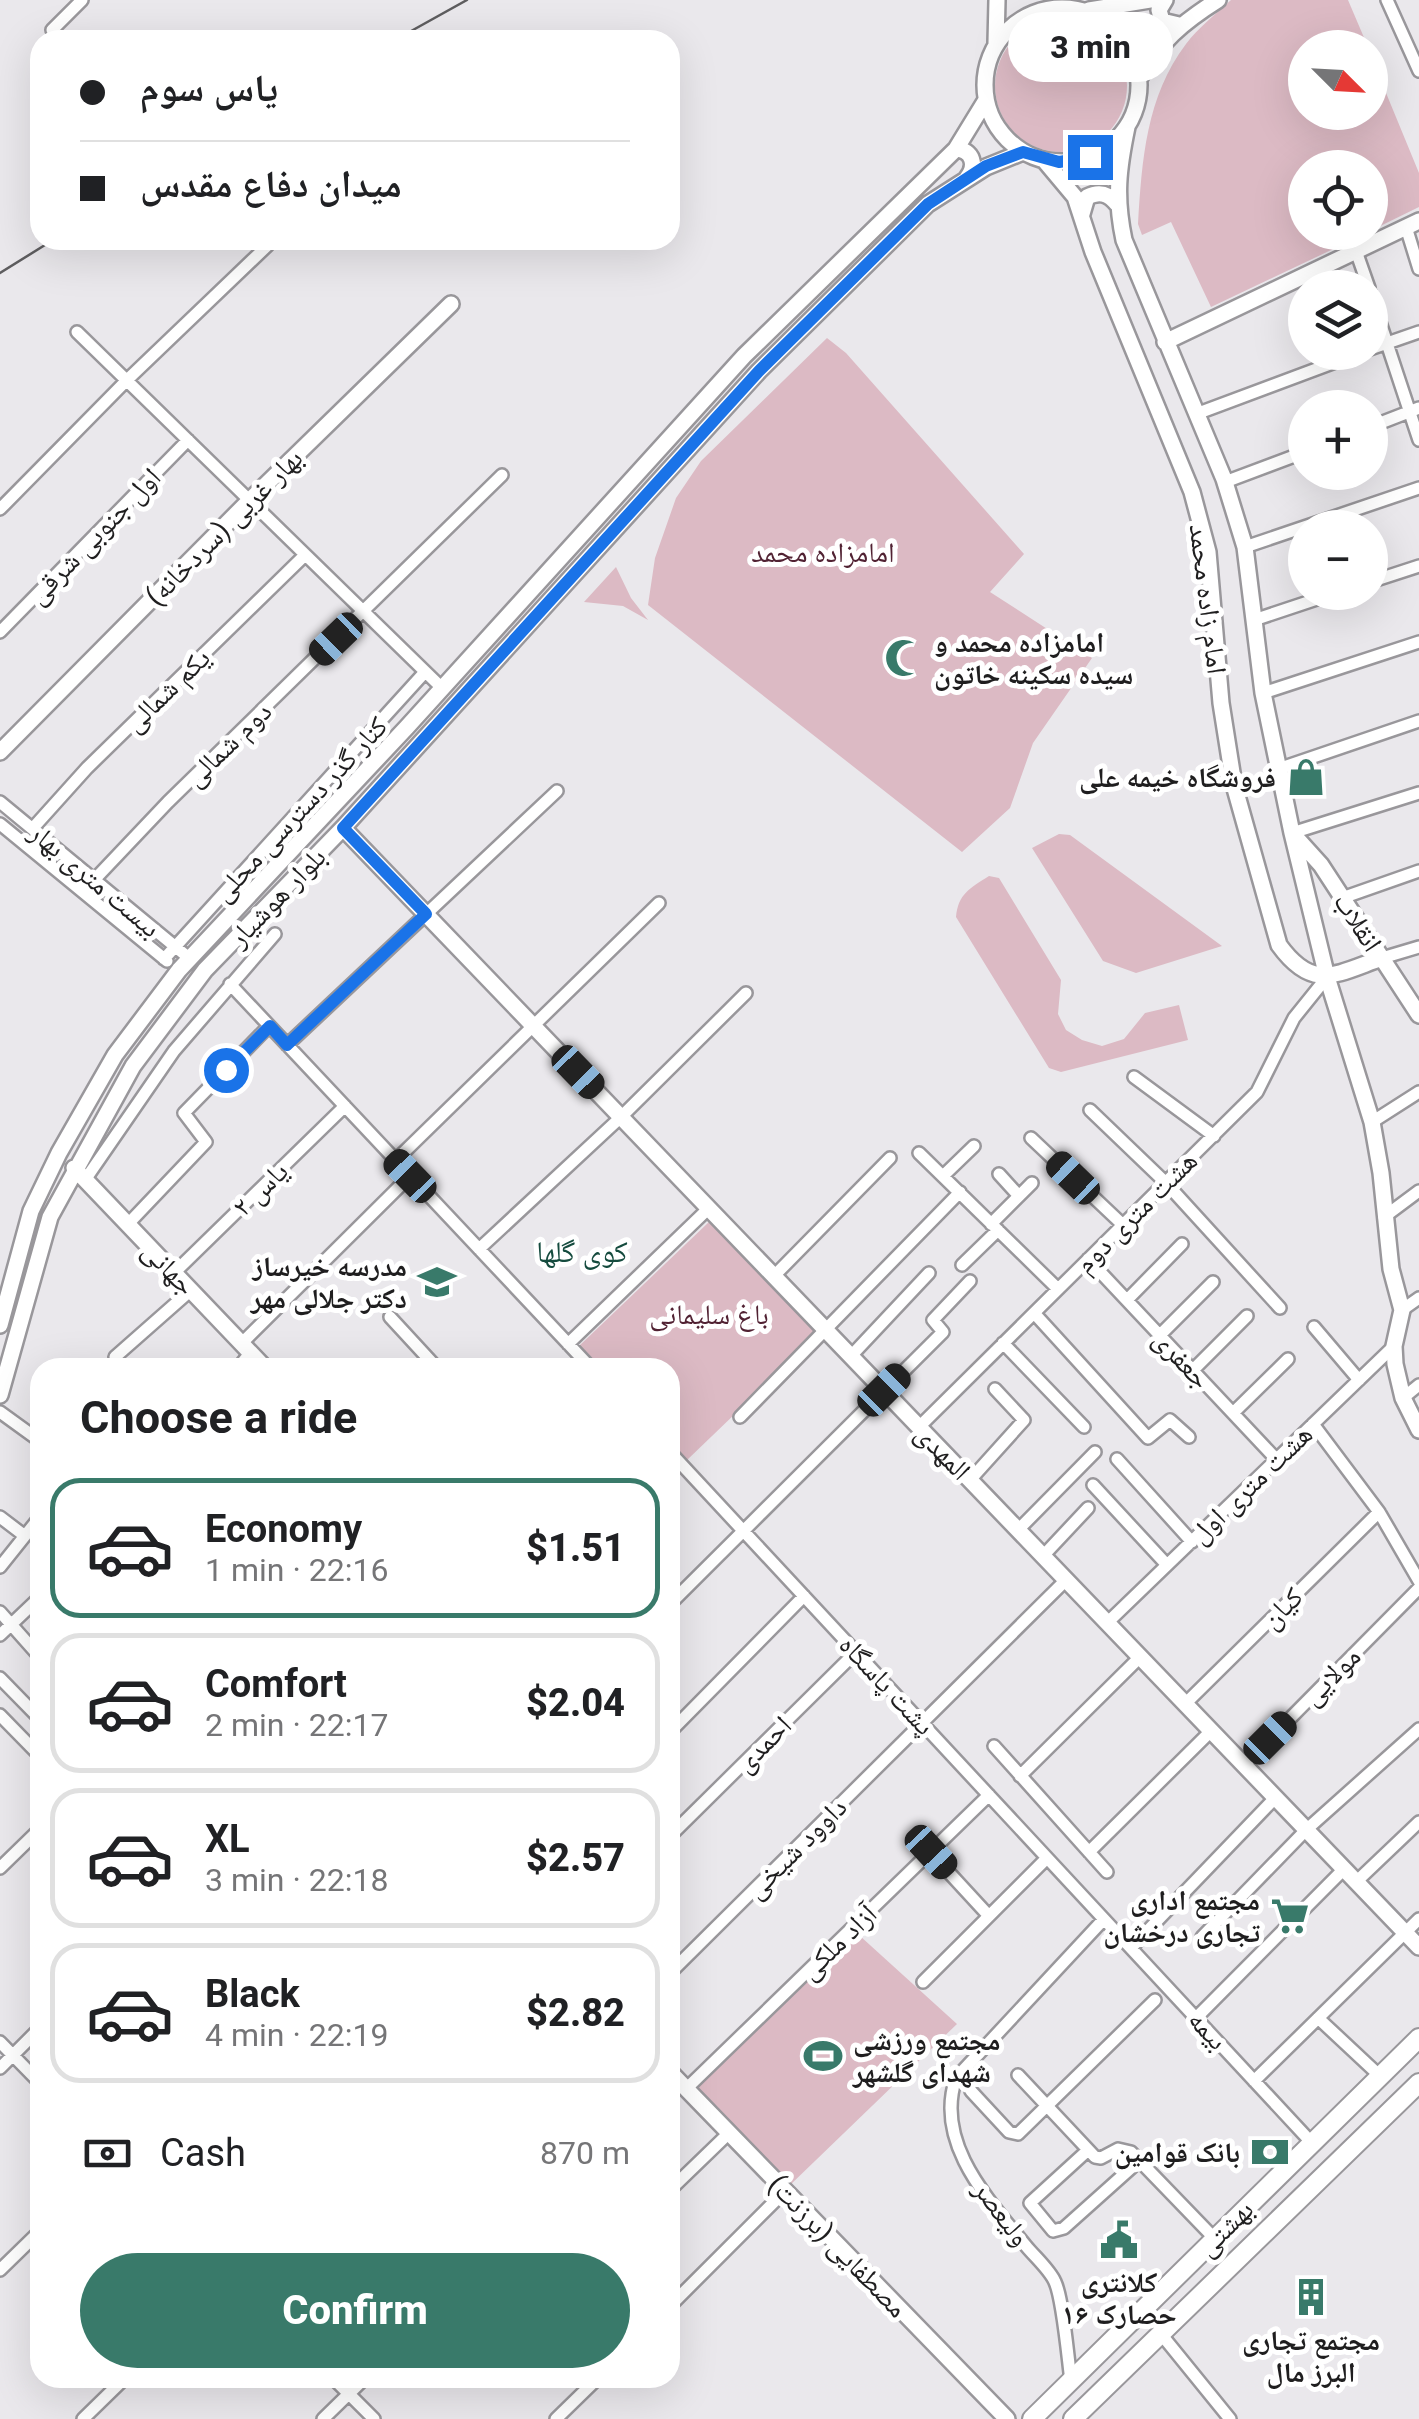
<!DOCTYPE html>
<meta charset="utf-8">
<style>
:root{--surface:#fff;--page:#f2f2f2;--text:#202124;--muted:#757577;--line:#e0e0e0;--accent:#397a6a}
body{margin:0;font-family:Roboto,"Noto Naskh Arabic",sans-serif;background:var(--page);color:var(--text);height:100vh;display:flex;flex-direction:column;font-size:38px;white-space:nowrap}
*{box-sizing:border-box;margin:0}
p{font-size:32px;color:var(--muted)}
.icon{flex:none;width:55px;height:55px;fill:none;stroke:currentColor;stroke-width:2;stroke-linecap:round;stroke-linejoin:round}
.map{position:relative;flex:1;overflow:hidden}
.details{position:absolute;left:30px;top:1358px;width:650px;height:1030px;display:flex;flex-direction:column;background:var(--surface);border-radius:30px;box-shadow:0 10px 40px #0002}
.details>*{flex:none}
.guide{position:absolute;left:30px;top:30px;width:650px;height:220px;border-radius:30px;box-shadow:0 10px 40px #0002;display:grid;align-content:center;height:220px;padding:0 50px;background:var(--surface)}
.needle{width:65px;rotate:114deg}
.controls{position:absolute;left:1288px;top:30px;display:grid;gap:20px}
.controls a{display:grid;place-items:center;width:100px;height:100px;border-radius:50%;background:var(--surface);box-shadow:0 10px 40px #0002;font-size:50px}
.end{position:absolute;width:45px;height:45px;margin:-22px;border:12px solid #1a73e8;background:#fff;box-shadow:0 0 0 5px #fff}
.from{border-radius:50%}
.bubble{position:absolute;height:70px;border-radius:35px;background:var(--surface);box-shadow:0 10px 40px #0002;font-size:32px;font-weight:800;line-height:70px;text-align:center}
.car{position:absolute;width:30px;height:60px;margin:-30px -15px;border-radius:12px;box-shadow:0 0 8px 2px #0007;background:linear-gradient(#222 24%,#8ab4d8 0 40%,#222 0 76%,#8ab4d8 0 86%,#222 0)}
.guide b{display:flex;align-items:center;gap:35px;height:95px;font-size:38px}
.guide b+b{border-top:2px solid var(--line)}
.guide i{width:25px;height:25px;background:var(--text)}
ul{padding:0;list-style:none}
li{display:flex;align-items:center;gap:30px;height:140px;margin:0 20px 15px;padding:0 30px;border:5px solid var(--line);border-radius:30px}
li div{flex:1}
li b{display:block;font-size:38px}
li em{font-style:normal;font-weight:800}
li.active{border-color:var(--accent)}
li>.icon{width:90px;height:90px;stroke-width:1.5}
h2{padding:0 50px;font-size:45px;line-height:120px}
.pay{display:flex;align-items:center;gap:25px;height:110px;padding:0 50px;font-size:38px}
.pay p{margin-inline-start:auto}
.button{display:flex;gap:20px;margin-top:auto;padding:20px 50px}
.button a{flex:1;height:115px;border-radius:60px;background:var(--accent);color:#fff;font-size:40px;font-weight:800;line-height:115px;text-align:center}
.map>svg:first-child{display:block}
.green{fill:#dcbac4}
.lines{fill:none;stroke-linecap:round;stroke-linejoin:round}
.street-casing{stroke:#99979b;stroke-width:16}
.secondary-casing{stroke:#99979b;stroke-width:20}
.primary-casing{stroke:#99979b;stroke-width:22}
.street{stroke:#fff;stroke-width:11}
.secondary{stroke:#fff;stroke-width:15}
.primary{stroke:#fff;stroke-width:18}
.tram{stroke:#5e5d5f;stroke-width:2.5}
.route{stroke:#1a73e8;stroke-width:12}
.labels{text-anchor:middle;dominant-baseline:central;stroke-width:10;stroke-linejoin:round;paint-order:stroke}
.street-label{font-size:28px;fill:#1f1e1f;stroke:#fff}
.park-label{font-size:28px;fill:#512233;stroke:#fff}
.poi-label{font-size:28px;font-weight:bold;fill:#1f1e1f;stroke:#fff;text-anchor:end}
.neighbourhood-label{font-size:30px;fill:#154b3e;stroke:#fff}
</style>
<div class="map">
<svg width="1419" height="2419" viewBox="0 0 1419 2419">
<rect width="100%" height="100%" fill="#eae8ec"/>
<!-- green -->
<path class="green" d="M 1231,0 L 1348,0 L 1368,47 L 1305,48 L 1305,112 L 1370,112 L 1370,54 L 1419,173 L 1419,207 L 1370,231 L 1370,168 L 1305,168 L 1305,232 L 1367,233 L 1211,307 L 1171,222 L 1142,235 L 1138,224 C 1142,160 1146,97 1186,44 C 1198,28 1216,14 1231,0 Z
M995 86a66 66 0 1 1 132 0a66 66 0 1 1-132 0Z
M 827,338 L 846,353 L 1024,554 L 990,592 L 1092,658 L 1033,743 L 1010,808 L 962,852 L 648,605 L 655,558 L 676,498 L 701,461 Z
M 616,567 L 631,598 L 648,620 L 623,606 L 584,602 Z
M 1059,834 L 1070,835 L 1222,946 L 1136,973 L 1103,961 L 1032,848 Z
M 989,876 L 999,878 L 1061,980 L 1058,1014 L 1066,1030 L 1082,1040 L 1102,1046 L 1124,1039 L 1145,1013 L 1179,1005 L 1188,1040 L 1061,1072 L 1049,1068 L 956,917 C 958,894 970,888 989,876 Z
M 710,1221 L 818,1334 L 686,1461 L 670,1444 L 670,1368 L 597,1367 L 578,1347 Z
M 849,1926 L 957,2024 L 787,2188 L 691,2089 Z"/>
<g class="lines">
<!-- street casing -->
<g class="street-casing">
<path id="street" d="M 1387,0 L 1419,71
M 52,30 L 82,0
M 1406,227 L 1419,269
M 1356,251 L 1369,288
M 1370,292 L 1419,440
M 77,332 L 442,688
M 1370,349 L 1419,332
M 1196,414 L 1362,352
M 1370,427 L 1419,408
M 1225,482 L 1305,452
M 0,509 L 126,381 L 268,245
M 1245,547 L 1419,488
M 1370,582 L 1419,566
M 1254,620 L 1338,592
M 0,632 L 188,440
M 1263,693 L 1419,642
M 1278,769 L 1419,721
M 0,802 L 189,958
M 0,824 L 167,961
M 33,828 L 87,768 L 305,555
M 1292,833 L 1419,793
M 95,879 L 168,802 L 502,475
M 1342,898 L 1419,871
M 1382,958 L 1419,947
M 164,959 L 425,672
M 230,984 L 591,1368
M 287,1045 L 557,791
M 1134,1077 L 1214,1136
M 1090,1110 L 1166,1183 L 1280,1308
M 1372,1122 L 1419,1092
M 1031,1138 L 1123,1225
M 919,1153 L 1058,1289
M 396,1160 L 659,903
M 999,1174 L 1019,1196
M 943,1176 L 974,1146
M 85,1180 L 174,1051 L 275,934
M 1384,1217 L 1419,1191
M 128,1224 L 206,1142 L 184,1113 L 269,1026
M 991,1224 L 1032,1183
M 479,1249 L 621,1117 L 746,993
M 1088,1259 L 1276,1459
M 962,1265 L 998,1230
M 174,1273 L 345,1106
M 774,1276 L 890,1158
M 1127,1300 L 1182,1244
M 1402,1310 L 1419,1298
M 1034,1313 L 1148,1438 L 1170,1420 L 1189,1437
M 390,1317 L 437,1368
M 1314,1327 L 1359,1380
M 1160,1335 L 1213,1282
M 242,1343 L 410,1176
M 1003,1343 L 1084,1427
M 568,1344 L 709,1208
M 851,1356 L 929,1273
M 115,1357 L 191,1290
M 238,1368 L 251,1352
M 1193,1370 L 1247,1316
M 1403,1398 L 1419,1385
M 0,1412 L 40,1441
M 1233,1413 L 1288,1359
M 740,1417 L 960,1192
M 1313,1424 L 1379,1512 L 1419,1581
M 919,1427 L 1257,1092 L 1294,1018 L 1327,977
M 670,1452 L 1311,2142
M 1117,1459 L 1192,1542
M 970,1480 L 1024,1420 L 995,1389
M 1093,1485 L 1167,1565
M 0,1517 L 25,1536
M 1018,1530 L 1095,1452
M 1043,1556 L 1088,1508
M 0,1567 L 40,1517
M 670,1604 L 943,1332 L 933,1320 L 970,1281
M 0,1612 L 40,1657
M 1107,1623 L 1394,1346
M 0,1635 L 40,1597
M 0,1678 L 40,1719
M 1185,1704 L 1379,1512
M 0,1715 L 40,1756
M 670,1732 L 804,1596
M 994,1746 L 1107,1872
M 1244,1765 L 1419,1588
M 1020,1776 L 1140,1657
M 670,1836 L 856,1652
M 1089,1852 L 1211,1731
M 931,1853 L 989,1916
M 0,1868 L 40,1829
M 1356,1882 L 1419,1822
M 1202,1937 L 1306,1830 L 1419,1729
M 1131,1948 L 1275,1798
M 670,1973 L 1066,1580
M 923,1982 L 1047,1858
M 1196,2018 L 1344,1869
M 1318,2018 L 1380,2076
M 0,2042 L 40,2083
M 0,2068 L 40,2028
M 1018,2075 L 1095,2157 L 1101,2158 L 1118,2149 L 1131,2152 L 1215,2239
M 1254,2081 L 1419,1919
M 686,2089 L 989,1795
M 971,2091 L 1009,2132 L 1018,2134 L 1155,2000
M 1087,2151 L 1030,2203 L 1053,2231 L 1064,2228 L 1140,2160
M 670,2190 L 729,2133
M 0,2270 L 40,2231
M 670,2306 L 785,2191
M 1161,2334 L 1230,2419
M 333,2378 L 374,2419
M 1071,2381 C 1068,2359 1063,2299 1055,2282 C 1050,2270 1035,2257 1026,2246 C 988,2199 934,2143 956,2078 L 1104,1919
M 83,2419 L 125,2378
M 323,2419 L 365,2378
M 556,2419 L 598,2378"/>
</g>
<!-- secondary casing -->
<g class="secondary-casing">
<path id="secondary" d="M 1165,0 L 1159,10 L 1162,21 L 1179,25
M985 85a77 77 0 1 1 154 0a77 77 0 1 1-154 0Z
M 1089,10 L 1150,0
M 996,43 L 997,0
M 1139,79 C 1159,42 1183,22 1218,0
M 1127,127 C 1118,170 1115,197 1124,240 L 1224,479 L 1245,547 L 1263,693 L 1292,833 L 1327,977 L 1372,1122 L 1381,1173 L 1391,1269 L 1402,1310 L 1394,1346 L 1395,1364 L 1403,1398 L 1419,1430
M 956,149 C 973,150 977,166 967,178
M 1044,160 L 1075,197 L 1093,252 L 1192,492 L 1208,552 L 1221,703 L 1234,785 L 1279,945 C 1313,992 1336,974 1382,958
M 1082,214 L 1087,197 C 1099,191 1108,193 1117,204
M 1165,342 L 1419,221
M 0,752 L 249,501 L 451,304
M 343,828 L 1419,1947
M 1293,834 L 1321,865 L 1419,1015
M 74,1168 L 265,1368
M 0,1325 L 31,1211 L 59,1153 L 115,1055 L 179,970 L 407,727 L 744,356 L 956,149 L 986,100
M 0,1395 L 50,1217 L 133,1066 L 205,970 L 343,828 L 759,371 L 928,204 L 986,167 L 1023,152
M 670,2072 L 1007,2419"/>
</g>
<!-- primary casing -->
<g class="primary-casing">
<path id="primary" d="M 1032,2419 L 1419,2038
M 1073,2419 L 1419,2083"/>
</g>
<!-- street -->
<use href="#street" class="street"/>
<!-- secondary -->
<use href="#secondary" class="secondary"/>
<!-- primary -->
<use href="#primary" class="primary"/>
<!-- tram -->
<path class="tram" d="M 395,40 L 467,0
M 0,273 L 53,240"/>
</g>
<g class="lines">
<!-- route -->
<path class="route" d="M 226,1070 L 270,1026 L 287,1045 L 426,914 L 343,828 L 759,371 L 928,204 L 986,166 L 1023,152 L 1059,162 L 1090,157"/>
</g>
<!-- icons -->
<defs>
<g id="mosque-bare" transform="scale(3)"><path d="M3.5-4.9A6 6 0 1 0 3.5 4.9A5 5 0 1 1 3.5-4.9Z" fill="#397a6a" stroke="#fff" stroke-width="2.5" paint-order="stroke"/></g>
<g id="shop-bare" transform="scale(3)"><path d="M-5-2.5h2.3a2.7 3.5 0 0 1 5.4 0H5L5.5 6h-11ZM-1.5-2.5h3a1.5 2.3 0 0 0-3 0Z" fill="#397a6a" stroke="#fff" stroke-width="2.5" paint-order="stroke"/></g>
<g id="school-bare" transform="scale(3)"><path d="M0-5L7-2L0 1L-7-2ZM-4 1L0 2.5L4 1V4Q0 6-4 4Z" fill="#397a6a" stroke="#fff" stroke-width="2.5" paint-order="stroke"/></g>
<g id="supermarket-bare" transform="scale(3)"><path d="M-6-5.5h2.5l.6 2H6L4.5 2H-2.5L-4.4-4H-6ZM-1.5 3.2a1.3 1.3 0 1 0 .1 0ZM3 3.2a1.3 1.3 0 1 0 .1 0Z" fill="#397a6a" stroke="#fff" stroke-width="2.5" paint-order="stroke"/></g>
<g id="stadium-bare" transform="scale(3)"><path d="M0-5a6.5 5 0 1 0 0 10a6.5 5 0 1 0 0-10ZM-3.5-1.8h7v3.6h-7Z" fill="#397a6a" stroke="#fff" stroke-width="2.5" paint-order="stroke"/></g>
<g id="bank-bare" transform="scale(3)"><path d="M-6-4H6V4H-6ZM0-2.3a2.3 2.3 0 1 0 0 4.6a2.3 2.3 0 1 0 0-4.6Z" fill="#397a6a" stroke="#fff" stroke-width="2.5" paint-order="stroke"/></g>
<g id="civic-bare" transform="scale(3)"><path d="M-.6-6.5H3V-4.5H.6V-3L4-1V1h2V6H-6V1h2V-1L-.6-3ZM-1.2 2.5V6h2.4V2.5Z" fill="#397a6a" stroke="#fff" stroke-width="2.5" paint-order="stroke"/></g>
<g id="building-bare" transform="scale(3)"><path d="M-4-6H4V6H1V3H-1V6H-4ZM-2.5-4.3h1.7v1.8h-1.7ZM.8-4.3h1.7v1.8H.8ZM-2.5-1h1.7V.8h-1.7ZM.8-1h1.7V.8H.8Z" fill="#397a6a" stroke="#fff" stroke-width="2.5" paint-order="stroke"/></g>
</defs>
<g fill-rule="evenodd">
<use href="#mosque-bare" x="904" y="658"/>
<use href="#shop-bare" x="1306" y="777"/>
<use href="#school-bare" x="437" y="1282"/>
<use href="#supermarket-bare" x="1290" y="1916"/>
<use href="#stadium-bare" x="823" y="2056"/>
<use href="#bank-bare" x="1270" y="2152"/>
<use href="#civic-bare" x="1119" y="2240"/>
<use href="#building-bare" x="1311" y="2297"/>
</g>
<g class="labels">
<!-- street labels -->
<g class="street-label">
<text transform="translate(224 527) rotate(-45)">بهار غربی (سردخانه)</text>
<text transform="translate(94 536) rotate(-46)">اول جنوبی شرقی</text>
<text transform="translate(1208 599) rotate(83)">امام زاده محمد</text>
<text transform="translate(167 690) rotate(-44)">یکم شمالی</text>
<text transform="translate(228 744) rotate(-44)">دوم شمالی</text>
<text transform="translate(300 809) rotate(-47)">کنار گذر دسترسی محلی</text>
<text transform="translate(95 880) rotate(40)">بیست متری بهار</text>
<text transform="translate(277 897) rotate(-46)">بلوار هوشیار</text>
<text transform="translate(1358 922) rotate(57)">انقلاب</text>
<text transform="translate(260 1189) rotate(-44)">یاس ۲</text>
<text transform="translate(1136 1212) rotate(-45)">هشت متری دوم</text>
<text transform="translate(169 1268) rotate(46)">جهانی</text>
<text transform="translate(1182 1359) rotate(47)">جعفری</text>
<text transform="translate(943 1452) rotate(46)">المهدی</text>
<text transform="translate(1251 1484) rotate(-44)">هشت متری اول</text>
<text transform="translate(1282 1608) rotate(-45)">کیان</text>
<text transform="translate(1331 1676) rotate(-45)">مولایی</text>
<text transform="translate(887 1685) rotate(47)">پشت پاسگاه</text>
<text transform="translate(763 1744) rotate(-45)">احمدی</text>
<text transform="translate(796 1848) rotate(-45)">داوود شیخی</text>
<text transform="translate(838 1942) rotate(-44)">آزاد ملکی</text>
<text transform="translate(1208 2030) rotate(47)">بیمه</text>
<text transform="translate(1002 2213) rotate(53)">ولیعصر</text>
<text transform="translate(1225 2228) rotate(-45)">بهشتی</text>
<text transform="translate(838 2246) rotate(46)">مصطفایی (برزنت)</text>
</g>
<!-- park labels -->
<g class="park-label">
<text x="823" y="552">امامزاده محمد</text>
<text x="709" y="1314">باغ سلیمانی</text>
</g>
<!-- poi labels -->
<g class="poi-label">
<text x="934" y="642" text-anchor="start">امامزاده محمد و<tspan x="934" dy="32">سیده سکینه خاتون</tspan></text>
<text x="1276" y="777">فروشگاه خیمه علی</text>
<text x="407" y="1266">مدرسه خیرساز<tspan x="407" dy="32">دکتر جلالی مهر</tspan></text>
<text x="1260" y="1900">مجتمع اداری<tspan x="1260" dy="32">تجاری درخشان</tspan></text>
<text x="853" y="2040" text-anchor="start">مجتمع ورزشی<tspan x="853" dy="32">شهدای گلشهر</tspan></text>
<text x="1240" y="2152">بانک قوامین</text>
<text x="1119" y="2282" text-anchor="middle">کلانتری<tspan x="1119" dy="32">۱۶ حصارک</tspan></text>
<text x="1311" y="2340" text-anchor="middle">مجتمع تجاری<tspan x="1311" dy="32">البرز مال</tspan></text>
</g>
<!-- neighbourhood labels -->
<g class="neighbourhood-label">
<text x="582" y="1251">کوی گلها</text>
</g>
</g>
</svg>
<div class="controls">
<a><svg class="needle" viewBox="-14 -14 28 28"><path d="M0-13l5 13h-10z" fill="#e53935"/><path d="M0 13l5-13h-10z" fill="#757577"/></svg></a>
<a><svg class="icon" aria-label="locate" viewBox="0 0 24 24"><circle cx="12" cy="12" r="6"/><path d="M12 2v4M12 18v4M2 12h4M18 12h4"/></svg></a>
<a><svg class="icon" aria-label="layers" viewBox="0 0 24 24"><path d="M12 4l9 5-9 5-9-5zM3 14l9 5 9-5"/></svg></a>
<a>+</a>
<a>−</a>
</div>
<i class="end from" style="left:226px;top:1070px"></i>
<i class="end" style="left:1090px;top:157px"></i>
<div class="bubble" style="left:1008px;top:12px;width:165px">3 min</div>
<i class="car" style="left:336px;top:639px;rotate:226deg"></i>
<i class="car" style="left:578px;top:1072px;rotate:136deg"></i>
<i class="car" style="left:410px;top:1176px;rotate:316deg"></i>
<i class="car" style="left:1073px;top:1178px;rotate:314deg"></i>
<i class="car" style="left:884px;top:1390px;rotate:45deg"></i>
<i class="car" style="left:1270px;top:1738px;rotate:45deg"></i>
<i class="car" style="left:931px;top:1852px;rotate:137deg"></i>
<div class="guide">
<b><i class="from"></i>یاس سوم</b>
<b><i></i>میدان دفاع مقدس</b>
</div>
<section class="details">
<h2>Choose a ride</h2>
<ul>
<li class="active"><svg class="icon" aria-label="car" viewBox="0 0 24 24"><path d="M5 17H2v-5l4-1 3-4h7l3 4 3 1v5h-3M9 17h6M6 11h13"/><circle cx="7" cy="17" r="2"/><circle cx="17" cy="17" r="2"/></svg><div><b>Economy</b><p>1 min · 22:16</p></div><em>$1.51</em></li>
<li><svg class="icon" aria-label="car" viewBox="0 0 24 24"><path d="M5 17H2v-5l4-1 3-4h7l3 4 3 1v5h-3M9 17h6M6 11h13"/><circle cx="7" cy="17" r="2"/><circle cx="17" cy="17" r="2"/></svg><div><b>Comfort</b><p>2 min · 22:17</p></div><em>$2.04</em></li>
<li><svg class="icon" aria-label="car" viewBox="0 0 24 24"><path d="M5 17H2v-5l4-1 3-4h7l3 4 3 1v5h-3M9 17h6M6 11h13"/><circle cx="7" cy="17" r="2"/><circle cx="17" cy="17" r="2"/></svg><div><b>XL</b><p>3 min · 22:18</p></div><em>$2.57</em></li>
<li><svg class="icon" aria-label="car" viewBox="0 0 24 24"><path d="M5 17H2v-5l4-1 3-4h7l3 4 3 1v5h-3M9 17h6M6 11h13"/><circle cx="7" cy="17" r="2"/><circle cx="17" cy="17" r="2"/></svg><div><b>Black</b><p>4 min · 22:19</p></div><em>$2.82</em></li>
</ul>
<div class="pay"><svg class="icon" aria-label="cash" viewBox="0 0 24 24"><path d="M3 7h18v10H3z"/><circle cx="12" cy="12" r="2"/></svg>Cash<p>870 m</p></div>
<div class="button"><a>Confirm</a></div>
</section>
</div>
